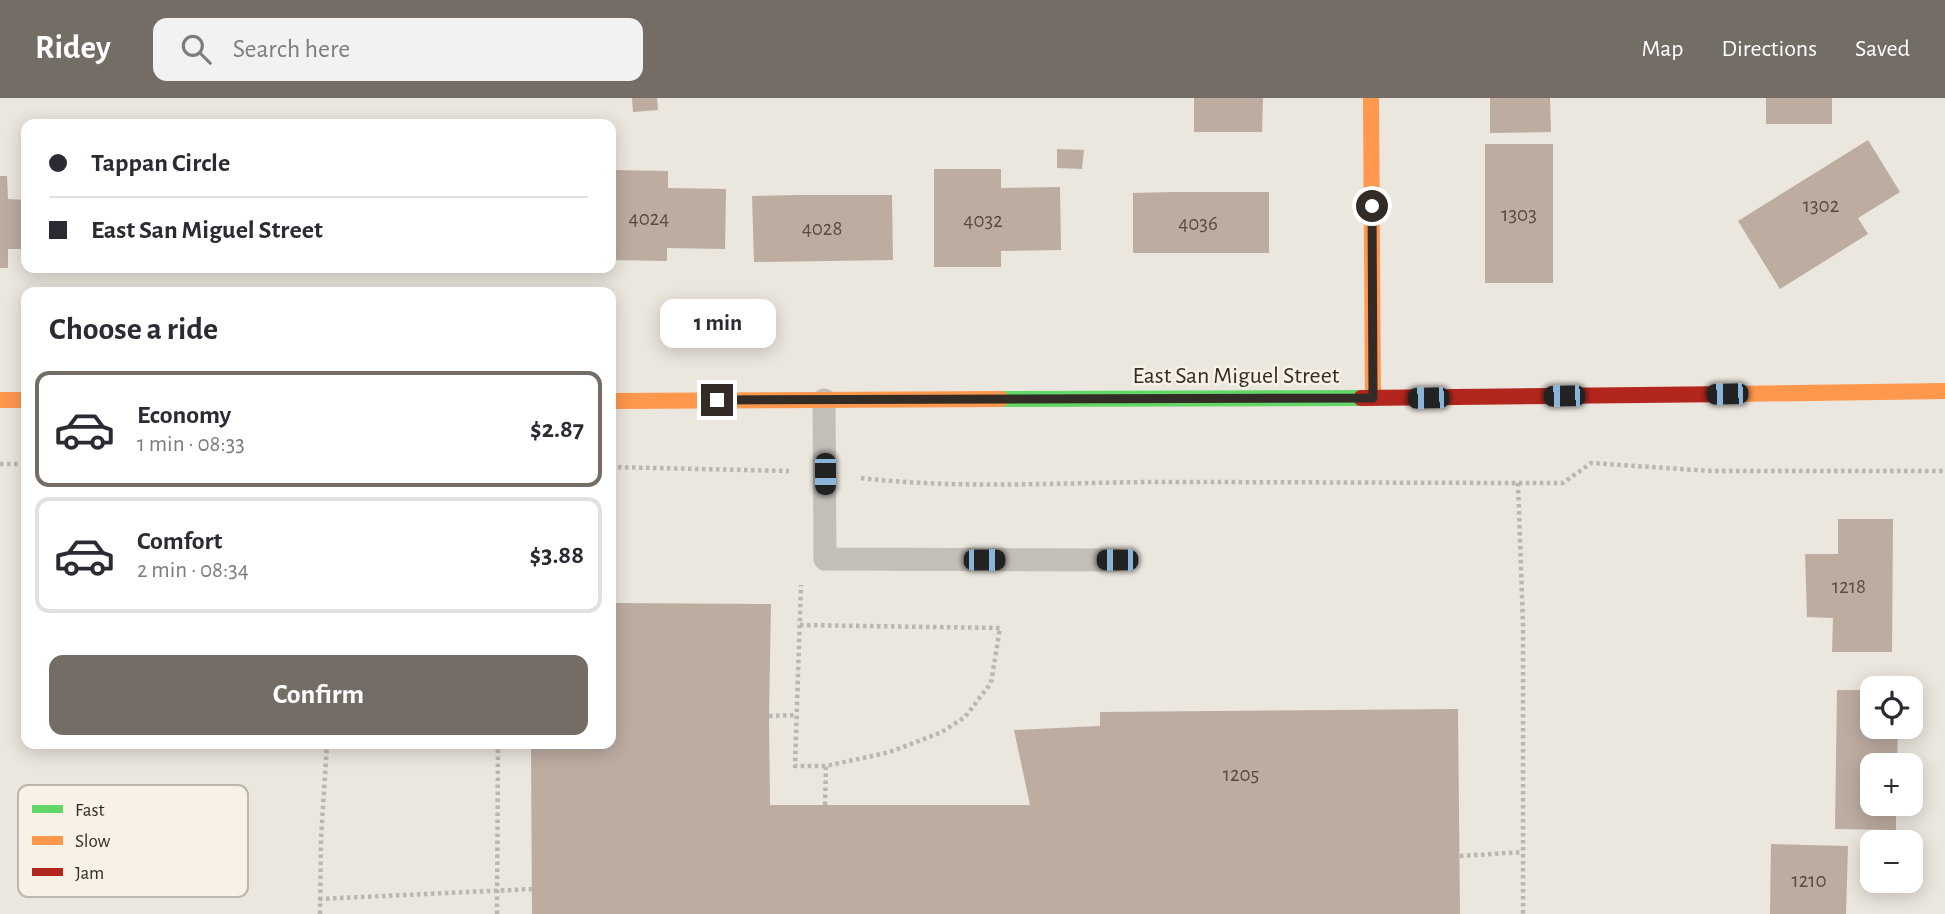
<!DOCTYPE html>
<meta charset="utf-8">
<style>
:root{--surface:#fff;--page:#f2f2f3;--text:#2b2b33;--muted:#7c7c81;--line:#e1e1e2;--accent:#736d66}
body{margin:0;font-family:"Alegreya Sans",sans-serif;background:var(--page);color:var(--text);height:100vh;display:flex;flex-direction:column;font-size:26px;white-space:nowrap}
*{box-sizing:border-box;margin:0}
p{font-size:23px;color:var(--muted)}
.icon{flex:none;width:38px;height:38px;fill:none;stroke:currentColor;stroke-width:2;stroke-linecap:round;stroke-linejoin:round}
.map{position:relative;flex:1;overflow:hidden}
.side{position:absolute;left:21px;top:189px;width:595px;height:462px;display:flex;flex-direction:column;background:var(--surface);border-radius:14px;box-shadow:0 4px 18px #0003}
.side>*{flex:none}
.hud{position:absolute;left:21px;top:21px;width:595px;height:154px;border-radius:14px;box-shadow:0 4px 18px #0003;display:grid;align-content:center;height:154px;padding:0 28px;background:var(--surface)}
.tools{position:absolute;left:1860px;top:578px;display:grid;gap:14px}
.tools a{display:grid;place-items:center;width:63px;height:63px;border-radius:14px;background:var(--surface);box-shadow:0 4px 18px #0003;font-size:35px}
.end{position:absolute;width:32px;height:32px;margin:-16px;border:9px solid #332c26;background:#fff;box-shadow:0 0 0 4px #fff}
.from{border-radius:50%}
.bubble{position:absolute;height:49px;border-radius:14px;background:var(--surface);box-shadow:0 4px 18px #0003;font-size:23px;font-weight:700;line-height:49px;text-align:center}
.car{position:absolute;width:21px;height:42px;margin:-21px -10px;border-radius:9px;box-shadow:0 0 5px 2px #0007;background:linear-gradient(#222 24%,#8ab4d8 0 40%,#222 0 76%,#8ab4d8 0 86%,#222 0)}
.hud b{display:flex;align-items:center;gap:24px;height:66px;font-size:26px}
.hud b+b{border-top:2px solid var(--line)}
.hud i{width:18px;height:18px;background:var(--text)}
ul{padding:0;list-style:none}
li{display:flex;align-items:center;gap:21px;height:116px;margin:0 14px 10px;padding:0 14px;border:4px solid var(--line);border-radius:14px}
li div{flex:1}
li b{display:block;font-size:26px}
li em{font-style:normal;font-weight:700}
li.selected{border-color:var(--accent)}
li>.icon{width:63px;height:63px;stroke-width:1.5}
h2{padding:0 28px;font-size:32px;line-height:84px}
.primary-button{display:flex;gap:14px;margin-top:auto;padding:14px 28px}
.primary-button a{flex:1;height:80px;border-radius:14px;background:var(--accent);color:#fff;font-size:28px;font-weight:700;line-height:80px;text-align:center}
header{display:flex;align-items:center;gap:42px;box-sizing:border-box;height:98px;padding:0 35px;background:var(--accent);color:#fff}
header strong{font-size:33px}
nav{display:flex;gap:38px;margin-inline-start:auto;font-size:24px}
.search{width:490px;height:63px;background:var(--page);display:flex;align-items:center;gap:18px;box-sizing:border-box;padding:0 24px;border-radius:14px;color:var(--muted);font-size:26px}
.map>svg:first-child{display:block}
.building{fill:#bdaca0}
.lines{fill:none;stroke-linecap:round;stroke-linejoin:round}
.path{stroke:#bcb6b0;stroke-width:4.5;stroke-dasharray:3.5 3.5;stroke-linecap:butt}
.lane{stroke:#c3beb8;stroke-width:23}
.fast{stroke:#63d668;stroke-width:16}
.slow{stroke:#ff974d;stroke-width:16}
.jam{stroke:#b3261e;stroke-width:16}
.route{stroke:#332c26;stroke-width:9}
.labels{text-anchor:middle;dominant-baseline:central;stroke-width:5;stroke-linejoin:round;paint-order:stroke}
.number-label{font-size:21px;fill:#564c44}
.street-label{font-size:24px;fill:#332c26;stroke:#f8f1e5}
.key{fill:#f8f1e5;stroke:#bdb6ac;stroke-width:2}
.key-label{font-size:19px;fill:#332c26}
</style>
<header>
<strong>Ridey</strong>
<div class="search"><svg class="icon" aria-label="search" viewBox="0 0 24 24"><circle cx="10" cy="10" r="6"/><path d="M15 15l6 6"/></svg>Search here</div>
<nav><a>Map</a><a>Directions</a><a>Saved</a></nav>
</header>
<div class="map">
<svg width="1945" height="816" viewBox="0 0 1945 816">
<rect width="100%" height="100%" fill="#ebe6de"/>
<!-- building -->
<path class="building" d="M 632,0 L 657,0 L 658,12 L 633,14 Z
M 1194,0 L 1263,0 L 1262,34 L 1194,34 Z
M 1490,0 L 1550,0 L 1551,34 L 1490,35 Z
M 1766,0 L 1832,0 L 1832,26 L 1766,26 Z
M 1868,42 L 1900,94 L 1858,120 L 1868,136 L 1780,191 L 1738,123 Z
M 1485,46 L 1553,46 L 1553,185 L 1485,185 Z
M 1057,51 L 1084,52 L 1082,71 L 1057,70 Z
M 934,71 L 1001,71 L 1001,90 L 1060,89 L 1061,152 L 1001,153 L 1001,169 L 934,169 Z
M 611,72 L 668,73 L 668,90 L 726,91 L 725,151 L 667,150 L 667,163 L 611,162 Z
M 0,78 L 7,78 L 8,101 L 26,102 L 26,151 L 8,151 L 8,170 L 0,170 Z
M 1174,94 L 1269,94 L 1269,155 L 1133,155 L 1133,95 Z
M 799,97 L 892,97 L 893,162 L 754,164 L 752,98 Z
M 1838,421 L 1893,421 L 1892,554 L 1832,554 L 1833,520 L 1807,519 L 1805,456 L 1838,456 Z
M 611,505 L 771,506 L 769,618 L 770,707 L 1030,707 L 1014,632 L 1100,628 L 1100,614 L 1458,611 L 1460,816 L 532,816 L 531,646 L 611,646 Z
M 1837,592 L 1872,592 L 1872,628 L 1898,628 L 1897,667 L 1872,667 L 1872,705 L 1896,705 L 1896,732 L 1835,731 Z
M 1771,746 L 1848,748 L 1846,816 L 1770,816 Z"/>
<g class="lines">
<!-- path -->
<path class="path" d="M 0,366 L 26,366
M 611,369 L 789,373
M 861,380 C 955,391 1053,385 1148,384 C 1286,384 1425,385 1563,385 L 1591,365 L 1711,373 L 1945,373
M 1518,385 L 1523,527 L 1523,816
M 800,527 L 1000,530 L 991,585 L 965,619 L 942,634 L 890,654 L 826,668 L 795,668 C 797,607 799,547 801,487
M 769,618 L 797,617
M 825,707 L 826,668
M 1460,758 L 1523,754
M 319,801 L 532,791
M 320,816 L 321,741 L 327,646
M 497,816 L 498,646"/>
<!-- lane -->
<path class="lane" d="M 824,302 L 825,461 L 1117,462"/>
<!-- fast -->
<path class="fast" d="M 1001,301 L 1361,300"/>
<!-- slow -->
<path class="slow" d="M 1371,0 L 1373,300
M 1734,296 L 1945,293
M 0,302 L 26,302
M 611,303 L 1001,301"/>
<!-- jam -->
<path class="jam" d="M 1361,300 L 1734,296"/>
</g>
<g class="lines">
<!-- route -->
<path class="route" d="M 717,302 L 1373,300 L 1372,108"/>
</g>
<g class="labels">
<!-- number labels -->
<g class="number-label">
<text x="1821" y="107">1302</text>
<text x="1519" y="116">1303</text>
<text x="649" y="120">4024</text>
<text x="983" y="122">4032</text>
<text x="1198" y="125">4036</text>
<text x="822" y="130">4028</text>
<text x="1849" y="488">1218</text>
<text x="1241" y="676">1205</text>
<text x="1809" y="782">1210</text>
</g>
<!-- street labels -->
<g class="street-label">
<text x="1236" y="278">East San Miguel Street</text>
</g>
</g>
<!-- legend -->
<rect x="18" y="687" width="230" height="112" rx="10" class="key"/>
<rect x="32" y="707" width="31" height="8" fill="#63d668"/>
<rect x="32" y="738" width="31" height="9" fill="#ff974d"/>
<rect x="32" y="770" width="31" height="8" fill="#b3261e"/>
<g class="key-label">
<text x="75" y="718">Fast</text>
<text x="75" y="749">Slow</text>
<text x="75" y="781">Jam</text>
</g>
</svg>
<div class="tools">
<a><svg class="icon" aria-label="locate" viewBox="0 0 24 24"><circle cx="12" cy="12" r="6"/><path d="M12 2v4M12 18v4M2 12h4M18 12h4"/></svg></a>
<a>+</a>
<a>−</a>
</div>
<i class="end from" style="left:1372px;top:108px"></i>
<i class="end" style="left:717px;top:302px"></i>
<div class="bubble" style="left:660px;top:201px;width:116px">1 min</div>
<i class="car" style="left:1727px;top:296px;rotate:269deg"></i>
<i class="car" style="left:1564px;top:298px;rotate:269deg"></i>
<i class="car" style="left:1428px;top:300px;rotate:269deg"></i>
<i class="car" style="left:825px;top:376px;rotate:180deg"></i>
<i class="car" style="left:984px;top:462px;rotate:90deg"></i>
<i class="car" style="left:1117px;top:462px;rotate:270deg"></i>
<div class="hud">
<b><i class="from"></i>Tappan Circle</b>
<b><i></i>East San Miguel Street</b>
</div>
<section class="side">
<h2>Choose a ride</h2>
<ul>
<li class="selected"><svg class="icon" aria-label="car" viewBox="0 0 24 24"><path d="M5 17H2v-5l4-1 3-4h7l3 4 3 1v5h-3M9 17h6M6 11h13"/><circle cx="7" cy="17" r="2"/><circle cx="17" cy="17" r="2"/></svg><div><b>Economy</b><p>1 min · 08:33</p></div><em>$2.87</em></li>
<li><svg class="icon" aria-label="car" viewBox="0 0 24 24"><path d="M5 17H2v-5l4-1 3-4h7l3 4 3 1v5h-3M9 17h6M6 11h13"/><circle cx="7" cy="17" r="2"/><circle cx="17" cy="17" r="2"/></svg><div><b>Comfort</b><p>2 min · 08:34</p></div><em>$3.88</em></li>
</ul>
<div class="primary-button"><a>Confirm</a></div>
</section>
</div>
